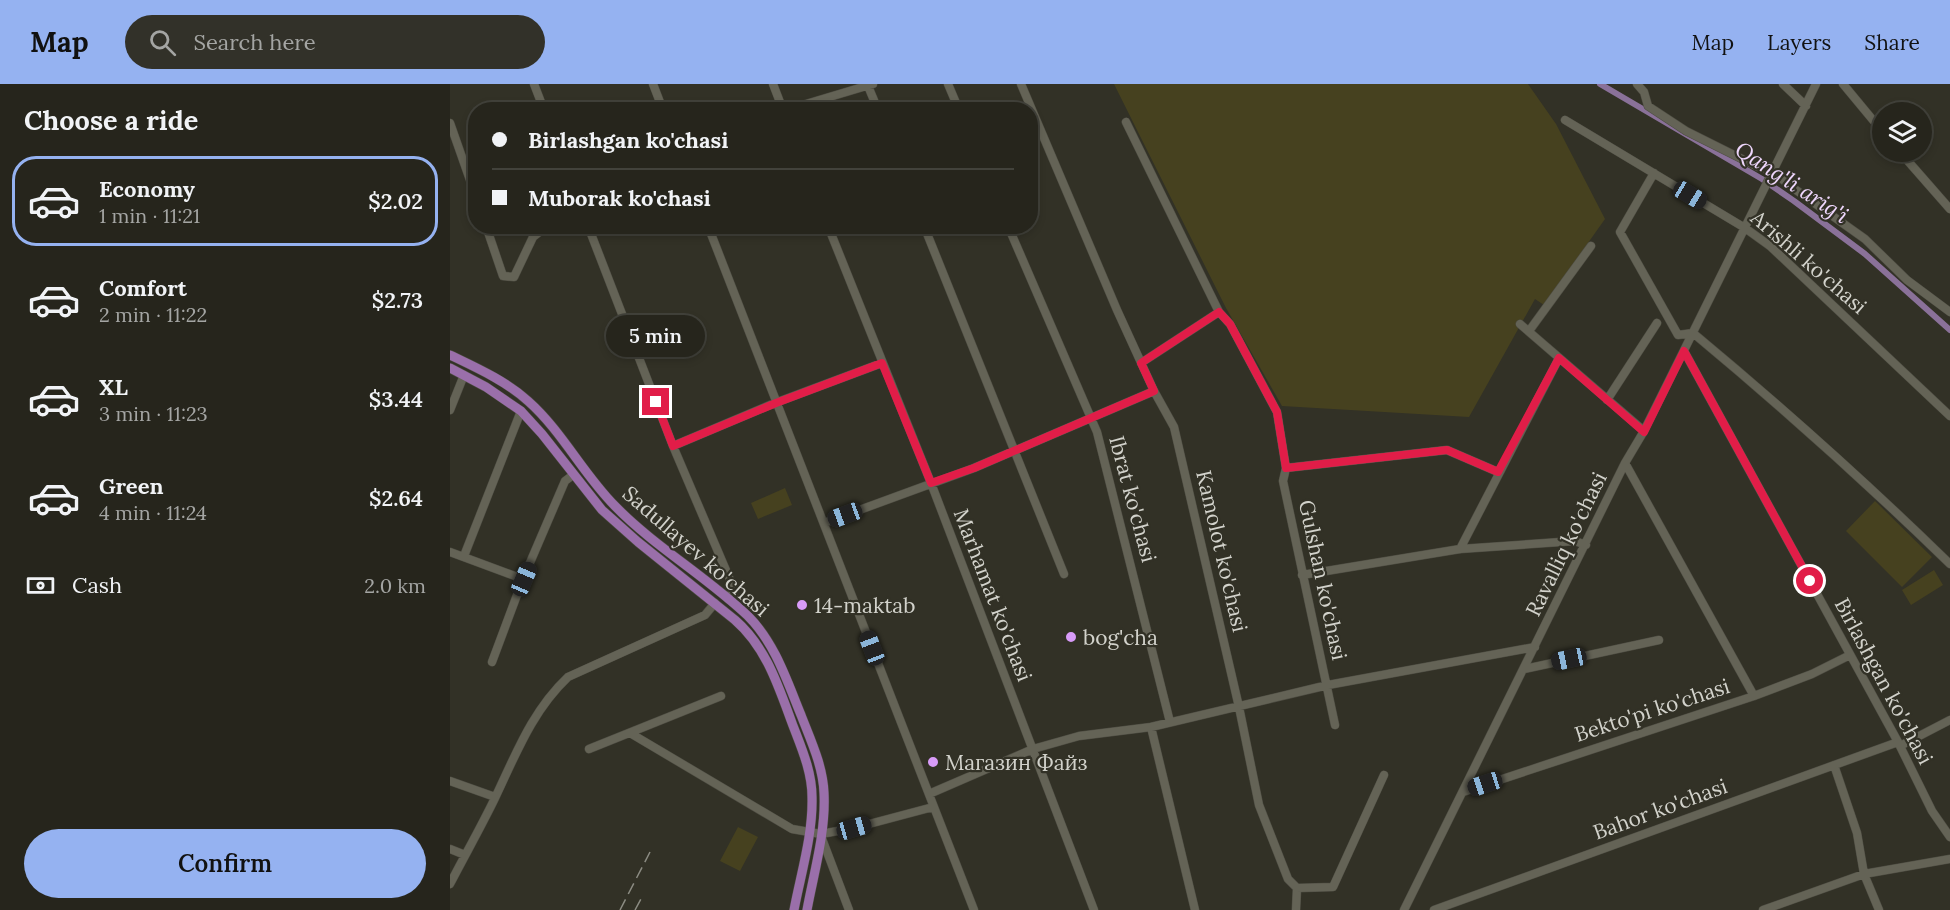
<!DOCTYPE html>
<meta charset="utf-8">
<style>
:root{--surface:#26251c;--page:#323129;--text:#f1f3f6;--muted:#a4a5a3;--line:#42423b;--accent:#95b2f1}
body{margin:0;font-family:Lora,serif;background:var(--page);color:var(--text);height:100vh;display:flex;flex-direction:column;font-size:22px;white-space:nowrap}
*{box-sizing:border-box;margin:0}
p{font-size:20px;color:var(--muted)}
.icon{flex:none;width:33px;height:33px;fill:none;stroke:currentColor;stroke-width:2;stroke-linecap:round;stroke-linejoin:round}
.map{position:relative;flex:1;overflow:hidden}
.side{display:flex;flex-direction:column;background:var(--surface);width:450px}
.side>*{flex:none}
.guide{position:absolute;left:18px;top:18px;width:570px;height:132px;border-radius:24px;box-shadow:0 3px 9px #0003,0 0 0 2px var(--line);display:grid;align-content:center;height:132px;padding:0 24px;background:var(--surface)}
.controls{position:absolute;left:1422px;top:18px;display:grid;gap:12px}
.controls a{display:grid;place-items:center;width:60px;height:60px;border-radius:50%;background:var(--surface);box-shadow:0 3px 9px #0003,0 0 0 2px var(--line);font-size:30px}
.end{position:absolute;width:27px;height:27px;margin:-14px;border:8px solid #e11d48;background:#fff;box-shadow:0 0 0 3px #fff}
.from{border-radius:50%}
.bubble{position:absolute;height:42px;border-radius:21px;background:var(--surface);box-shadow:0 3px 9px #0003,0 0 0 2px var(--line);font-size:20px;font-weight:600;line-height:42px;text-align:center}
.car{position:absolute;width:18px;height:36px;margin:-18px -9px;border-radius:8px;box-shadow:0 0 4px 2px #0007;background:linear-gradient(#222 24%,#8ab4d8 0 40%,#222 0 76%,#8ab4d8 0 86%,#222 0)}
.guide b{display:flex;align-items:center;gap:21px;height:57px;font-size:22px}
.guide b+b{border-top:2px solid var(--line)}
.guide i{width:15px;height:15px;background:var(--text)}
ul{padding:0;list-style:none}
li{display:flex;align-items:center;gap:18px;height:90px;margin:0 12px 9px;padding:0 12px;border:3px solid transparent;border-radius:24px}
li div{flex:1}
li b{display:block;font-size:22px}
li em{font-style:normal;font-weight:600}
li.selected{border-color:var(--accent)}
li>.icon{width:54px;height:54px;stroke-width:1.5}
h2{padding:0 24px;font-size:27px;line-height:72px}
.pay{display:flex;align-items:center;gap:15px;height:66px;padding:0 24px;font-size:22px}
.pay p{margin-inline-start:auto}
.primary-button{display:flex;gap:12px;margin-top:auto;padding:12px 24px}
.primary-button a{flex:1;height:69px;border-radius:36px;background:var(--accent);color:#111;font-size:24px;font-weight:600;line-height:69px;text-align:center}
header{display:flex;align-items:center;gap:36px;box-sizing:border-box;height:84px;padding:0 30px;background:var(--accent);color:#111}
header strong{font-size:28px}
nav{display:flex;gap:33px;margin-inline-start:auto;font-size:21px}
.search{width:420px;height:54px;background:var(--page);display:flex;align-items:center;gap:15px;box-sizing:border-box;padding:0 21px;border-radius:33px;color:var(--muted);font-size:22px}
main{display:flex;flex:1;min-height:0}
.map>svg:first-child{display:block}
.green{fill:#46411f}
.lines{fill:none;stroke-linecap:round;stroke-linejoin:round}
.canal{stroke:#8a7199;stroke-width:6}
.minor-casing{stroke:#4e4d43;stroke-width:9}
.major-casing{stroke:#4e4d43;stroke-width:10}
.minor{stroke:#646356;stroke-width:8}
.major{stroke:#9a6faa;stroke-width:9}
.rail{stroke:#8b8b82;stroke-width:1.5;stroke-dasharray:12 6;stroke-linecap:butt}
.route{stroke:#e11d48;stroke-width:8}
.poi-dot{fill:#d89bf8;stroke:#323126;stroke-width:2}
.labels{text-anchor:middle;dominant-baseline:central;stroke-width:4.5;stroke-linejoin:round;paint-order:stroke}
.street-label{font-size:21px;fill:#d2d2cb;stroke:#323126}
.poi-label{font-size:21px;fill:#d2d2cb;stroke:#323126;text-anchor:start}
.water-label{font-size:22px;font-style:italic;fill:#efd7fd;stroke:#323126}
</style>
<header>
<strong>Map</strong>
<div class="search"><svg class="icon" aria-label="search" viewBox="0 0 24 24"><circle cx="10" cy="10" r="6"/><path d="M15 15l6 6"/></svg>Search here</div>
<nav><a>Map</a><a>Layers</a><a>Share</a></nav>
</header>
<main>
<section class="side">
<h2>Choose a ride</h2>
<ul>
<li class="selected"><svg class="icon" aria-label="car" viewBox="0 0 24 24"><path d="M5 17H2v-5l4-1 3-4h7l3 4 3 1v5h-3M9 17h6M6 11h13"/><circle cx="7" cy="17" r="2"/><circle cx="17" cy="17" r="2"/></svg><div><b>Economy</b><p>1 min · 11:21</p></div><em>$2.02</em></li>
<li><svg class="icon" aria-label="car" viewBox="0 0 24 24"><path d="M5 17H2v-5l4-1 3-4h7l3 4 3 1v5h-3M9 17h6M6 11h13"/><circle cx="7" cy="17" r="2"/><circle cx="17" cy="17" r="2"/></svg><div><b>Comfort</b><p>2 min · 11:22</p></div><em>$2.73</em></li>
<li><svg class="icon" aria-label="car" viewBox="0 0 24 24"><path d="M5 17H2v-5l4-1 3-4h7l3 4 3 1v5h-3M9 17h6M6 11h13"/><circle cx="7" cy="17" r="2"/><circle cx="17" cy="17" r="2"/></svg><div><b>XL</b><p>3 min · 11:23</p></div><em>$3.44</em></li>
<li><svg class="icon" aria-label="car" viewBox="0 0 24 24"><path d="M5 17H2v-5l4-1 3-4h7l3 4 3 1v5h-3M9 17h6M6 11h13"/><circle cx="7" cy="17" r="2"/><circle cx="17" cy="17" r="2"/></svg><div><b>Green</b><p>4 min · 11:24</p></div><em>$2.64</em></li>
</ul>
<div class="pay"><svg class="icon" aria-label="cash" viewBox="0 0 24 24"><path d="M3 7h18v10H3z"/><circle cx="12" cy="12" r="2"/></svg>Cash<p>2.0 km</p></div>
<div class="primary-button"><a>Confirm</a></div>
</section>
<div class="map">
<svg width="1500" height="826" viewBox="0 0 1500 826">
<rect width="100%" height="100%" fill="#323126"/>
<!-- green -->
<path class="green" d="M 664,0 L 1078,0 L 1106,40 L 1155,135 L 1094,221 L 1085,215 L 1019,333 L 832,322 L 776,224 Z
M 335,404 L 342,421 L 308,435 L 301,419 Z
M 1425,417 L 1482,473 L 1452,503 L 1396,447 Z
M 1484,486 L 1493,501 L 1461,521 L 1452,506 Z
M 288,743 L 308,753 L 290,787 L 270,777 Z"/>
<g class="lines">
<!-- canal -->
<path class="canal" d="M 1150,0 L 1312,95 L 1344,117 L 1415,170 L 1500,246"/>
<!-- minor casing -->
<g class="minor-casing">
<path id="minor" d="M 84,0 L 94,26
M 203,0 L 213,26
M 323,0 L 333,26
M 498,0 L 509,26
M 571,0 L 667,226 L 704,307 L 724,343 L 789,623 L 809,721 L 838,795 L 847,804 L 883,803 L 934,691
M 1187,0 L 1194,8 L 1198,22 L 1236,47 L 1308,83 L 1324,88 L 1339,101 L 1415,155 L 1457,196 L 1500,228
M 1333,0 L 1356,22
M 1393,0 L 1432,47
M 418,2 L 428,26
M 336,26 L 423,0
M 1115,36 L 1295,144 L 1320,162 L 1500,332
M 676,38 L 769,228 L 780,240 L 827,328 L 836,384 L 833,397 L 885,641
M 0,39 L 26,113
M 1450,68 L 1500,125
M 1204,89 L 1170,148 L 1228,251 L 1243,249 C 1332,323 1417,399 1500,480
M 36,142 L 53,192 L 64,193 L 83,153 L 97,142
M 138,142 L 223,362 L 281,498 L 278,515
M 258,142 L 524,826
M 378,142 L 481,399 L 644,826
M 474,142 L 614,490
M 558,142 L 647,348 L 720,638
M 1070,240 L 1194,347
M 1079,247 L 1141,162
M 1234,267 L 1448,658 L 1482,727 L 1500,753
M 691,279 L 769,228
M 1157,316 L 1207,239
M 0,326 L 14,291
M 223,362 L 325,319 L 432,279
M 1175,379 L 1304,612
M 836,384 L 997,366 L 1048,388
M 374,439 L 524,384 L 704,307
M 1010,465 L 1109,274
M 0,468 L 73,495
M 14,472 L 71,327
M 852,491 L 1010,465 L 1125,457 L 1136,461
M 42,578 L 73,495 L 115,397 L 123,391
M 1074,585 L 1209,556
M 701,643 L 745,826
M 180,649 L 342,745 L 371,750 L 404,744 L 483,723
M 1450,662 L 1500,636
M 139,665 L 271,612
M 1384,681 L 1407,749 L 1414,790 L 1429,826
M 0,697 L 45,713
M 1013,708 L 1304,612 L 1362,590 L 1400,571
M 479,710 L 583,665 L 629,652 L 701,643 L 878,601 L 1085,563
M 371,752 L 399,826
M 0,765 L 15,771
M 0,800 C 15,771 31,743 45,714 C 66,670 82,627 118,593 L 255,531 L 265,519
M 846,826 L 847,804
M 954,826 L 1175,379 L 1194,347 L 1366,0
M 984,826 L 1448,658
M 1313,826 L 1414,790 L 1500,775"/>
</g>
<!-- major casing -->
<g class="major-casing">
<path id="major" d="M 0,271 C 27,284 56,297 78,317 C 112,347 133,390 165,422 C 205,463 256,492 298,532 C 325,559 337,597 351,631 C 361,657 373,682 374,709 C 376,748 364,788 357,826
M 0,284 L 36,303 L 71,327 L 92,350 L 152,426 L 188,458 L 285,536 C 316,563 328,601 342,639 C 351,663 362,687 362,713 C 363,751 351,789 344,826"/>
</g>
<!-- minor -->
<use href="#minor" class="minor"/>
<!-- major -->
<use href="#major" class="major"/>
<!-- rail -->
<path class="rail" d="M 170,826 L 200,768
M 185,826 L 191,815"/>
</g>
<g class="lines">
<!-- route -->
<path class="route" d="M 206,318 L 223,362 L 326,319 L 432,279 L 481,399 L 524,384 L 704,307 L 691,279 L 769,228 L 780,240 L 827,328 L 836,384 L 997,366 L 1048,388 L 1109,274 L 1194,348 L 1234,267 L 1360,497"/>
</g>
<!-- markers -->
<g class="poi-dot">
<circle cx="352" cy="521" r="6"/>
<circle cx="621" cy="553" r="6"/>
<circle cx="483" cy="678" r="6"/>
</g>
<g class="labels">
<!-- street labels -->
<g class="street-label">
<text transform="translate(1359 178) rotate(41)">Arishli ko'chasi</text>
<text transform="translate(683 415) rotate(75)">Ibrat ko'chasi</text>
<text transform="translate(1116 460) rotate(-64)">Ravalliq ko'chasi</text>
<text transform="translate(246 467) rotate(41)">Sadullayev ko'chasi</text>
<text transform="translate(772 467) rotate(77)">Kamolot ko'chasi</text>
<text transform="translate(873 496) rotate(78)">Gulshan ko'chasi</text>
<text transform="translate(543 511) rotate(69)">Marhamat ko'chasi</text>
<text transform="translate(1434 597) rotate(62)">Birlashgan ko'chasi</text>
<text transform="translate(1202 626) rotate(-18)">Bekto'pi ko'chasi</text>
<text transform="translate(1210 725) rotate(-20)">Bahor ko'chasi</text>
</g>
<!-- poi labels -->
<g class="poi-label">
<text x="364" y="521">14-maktab</text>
<text x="633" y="553">bog'cha</text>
<text x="495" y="678">Магазин Файз</text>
</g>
<!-- water labels -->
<g class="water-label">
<text transform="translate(1342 98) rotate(33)">Qang'li arig'i</text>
</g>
</g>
</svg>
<div class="controls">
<a><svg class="icon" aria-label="layers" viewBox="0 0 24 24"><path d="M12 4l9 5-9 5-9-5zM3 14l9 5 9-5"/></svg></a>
</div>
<i class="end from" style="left:1360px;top:497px"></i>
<i class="end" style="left:206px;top:318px"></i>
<div class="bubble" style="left:156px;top:231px;width:99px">5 min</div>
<i class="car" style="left:1240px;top:111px;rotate:121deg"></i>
<i class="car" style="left:395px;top:431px;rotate:250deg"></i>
<i class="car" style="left:74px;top:495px;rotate:23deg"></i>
<i class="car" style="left:422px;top:564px;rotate:339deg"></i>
<i class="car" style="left:1119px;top:575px;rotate:258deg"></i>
<i class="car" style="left:1035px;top:700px;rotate:252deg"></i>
<i class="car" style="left:404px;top:744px;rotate:74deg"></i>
<div class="guide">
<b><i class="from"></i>Birlashgan ko'chasi</b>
<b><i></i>Muborak ko'chasi</b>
</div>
</div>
</main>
